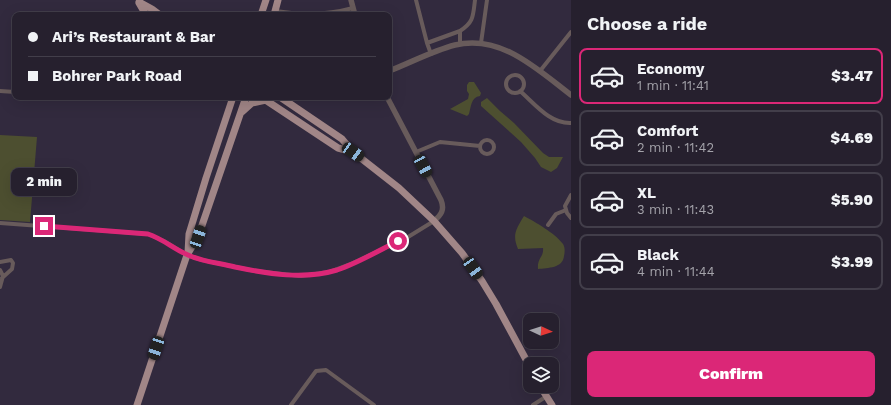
<!DOCTYPE html>
<meta charset="utf-8">
<style>
:root{--surface:#26202e;--page:#322d3a;--text:#f1f3f6;--muted:#a4a3aa;--line:#423e4a;--accent:#db2777}
body{margin:0;font-family:"Work Sans",sans-serif;background:var(--page);color:var(--text);height:100vh;display:flex;flex-direction:column;font-size:15px;white-space:nowrap}
*{box-sizing:border-box;margin:0}
p{font-size:13px;color:var(--muted)}
.icon{flex:none;width:22px;height:22px;fill:none;stroke:currentColor;stroke-width:2;stroke-linecap:round;stroke-linejoin:round}
.map{position:relative;flex:1;overflow:hidden}
.panel{display:flex;flex-direction:column;background:var(--surface);width:320px}
.panel>*{flex:none}
.top-card{position:absolute;left:12px;top:12px;width:380px;height:88px;border-radius:8px;box-shadow:0 4px 16px #0002,0 0 0 1px var(--line);display:grid;align-content:center;height:88px;padding:0 16px;background:var(--surface)}
.needle{width:26px;rotate:94deg}
.fabs{position:absolute;left:523px;top:313px;display:grid;gap:8px}
.fabs a{display:grid;place-items:center;width:36px;height:36px;border-radius:8px;background:var(--surface);box-shadow:0 4px 16px #0002,0 0 0 1px var(--line);font-size:20px}
.end{position:absolute;width:18px;height:18px;margin:-9px;border:5px solid #db2777;background:#fff;box-shadow:0 0 0 2px #fff}
.from{border-radius:50%}
.bubble{position:absolute;height:28px;border-radius:8px;background:var(--surface);box-shadow:0 4px 16px #0002,0 0 0 1px var(--line);font-size:13px;font-weight:800;line-height:28px;text-align:center}
.car{position:absolute;width:12px;height:24px;margin:-12px -6px;border-radius:5px;box-shadow:0 0 3px 1px #0007;background:linear-gradient(#222 24%,#8ab4d8 0 40%,#222 0 76%,#8ab4d8 0 86%,#222 0)}
.top-card b{display:flex;align-items:center;gap:14px;height:38px;font-size:15px}
.top-card b+b{border-top:1px solid var(--line)}
.top-card i{width:10px;height:10px;background:var(--text)}
ul{padding:0;list-style:none}
li{display:flex;align-items:center;gap:12px;height:56px;margin:0 8px 6px;padding:0 8px;border:2px solid var(--line);border-radius:8px}
li div{flex:1}
li b{display:block;font-size:15px}
li em{font-style:normal;font-weight:800}
li.active{border-color:var(--accent)}
li>.icon{width:36px;height:36px;stroke-width:1.5}
h2{padding:0 16px;font-size:18px;line-height:48px}
.cta{display:flex;gap:8px;margin-top:auto;padding:8px 16px}
.cta a{flex:1;height:46px;border-radius:8px;background:var(--accent);color:#fff;font-size:16px;font-weight:800;line-height:46px;text-align:center}
main{display:flex;flex:1;min-height:0}
.map>svg:first-child{display:block}
.green{fill:#4d4f30}
.lines{fill:none;stroke-linecap:round;stroke-linejoin:round}
.minor{stroke:#685b5b;stroke-width:4}
.tertiary{stroke:#685b5b;stroke-width:5.5}
.primary{stroke:#a18687;stroke-width:7}
.route{stroke:#db2777;stroke-width:5}
</style>
<main>
<div class="map">
<svg width="571" height="405" viewBox="0 0 571 405">
<rect width="100%" height="100%" fill="#322a3e"/>
<!-- green -->
<path class="green" d="M 469,82 L 474,82 L 481,93 L 480,96 C 471,97 471,107 469,114 L 467,116 L 450,109 L 468,99 L 469,94 L 467,91 L 467,85 Z
M 487,98 L 500,111 L 514,123 L 543,153 L 549,157 L 563,157 L 557,168 L 551,172 L 541,167 L 535,158 L 521,142 L 481,106 L 481,102 Z
M 0,135 L 37,137 L 30,222 L 0,220 Z
M 524,216 C 535,222 555,233 563,244 C 565,247 565,252 564,256 C 563,268 548,268 538,269 C 537,258 544,257 543,248 L 518,249 C 512,235 516,229 524,216 Z"/>
<g class="lines">
<!-- minor -->
<path class="minor" d="M 416,0 L 427,43 L 431,54
M 275,11 C 300,15 328,15 353,8
M 427,43 L 460,31
M 481,43 L 487,0
M 460,44 L 460,31 C 474,22 473,16 475,0
M 540,71 L 571,32
M506 84a9 9 0 1 1 18 0a9 9 0 1 1-18 0Z
M 0,91 L 15,92
M 520,91 C 535,104 550,124 571,123
M480 147a7 7 0 1 1 14 0a7 7 0 1 1-14 0Z
M 416,152 L 440,142 L 480,146
M 571,195 L 565,206 L 567,213 L 571,218
M 0,223 L 148,234 L 164,241 L 187,255 L 202,260 L 255,271 L 301,276 L 329,272 L 353,263 L 408,237 L 434,221
M 548,225 L 556,214 L 566,210
M 0,262 L 11,260 L 13,263 L 12,269 L 2,278
M 0,270 L 3,276 L 0,287
M 291,405 L 316,371 L 326,370 L 374,405
M 533,405 L 547,396"/>
<!-- tertiary -->
<path class="tertiary" d="M 351,0 L 355,15
M 389,71 C 410,63 432,51 455,45 C 501,34 537,69 571,95
M 387,97 L 441,200 C 445,210 441,215 434,221"/>
<!-- primary -->
<path class="primary" d="M 139,2 L 152,9 L 160,15
M 139,3 L 146,15
M 261,15 L 266,0
M 274,15 L 278,0
M 261,97 L 338,148 L 353,152
M 280,97 L 342,139 L 353,152 L 399,188 L 434,221 L 462,253 L 482,281 L 496,304 L 530,367
M 242,112 L 252,103 L 266,100
M 188,253 L 189,234 L 206,178 L 233,97
M 540,386 L 552,405
M 137,405 L 187,255 L 198,237 L 246,97"/>
</g>
<g class="lines">
<!-- route -->
<path class="route" d="M 44,226 L 148,234 C 163,239 174,249 188,255 C 203,262 220,263 235,267 C 269,274 304,280 337,270 C 358,263 378,251 398,241"/>
</g>
</svg>
<div class="fabs">
<a><svg class="needle" viewBox="-14 -14 28 28"><path d="M0-13l5 13h-10z" fill="#e53935"/><path d="M0 13l5-13h-10z" fill="#a4a3aa"/></svg></a>
<a><svg class="icon" aria-label="layers" viewBox="0 0 24 24"><path d="M12 4l9 5-9 5-9-5zM3 14l9 5 9-5"/></svg></a>
</div>
<i class="end from" style="left:398px;top:241px"></i>
<i class="end" style="left:44px;top:226px"></i>
<div class="bubble" style="left:11px;top:168px;width:66px">2 min</div>
<i class="car" style="left:353px;top:152px;rotate:125deg"></i>
<i class="car" style="left:423px;top:166px;rotate:152deg"></i>
<i class="car" style="left:198px;top:237px;rotate:19deg"></i>
<i class="car" style="left:473px;top:268px;rotate:145deg"></i>
<i class="car" style="left:156px;top:348px;rotate:198deg"></i>
<div class="top-card">
<b><i class="from"></i>Ari’s Restaurant &amp; Bar</b>
<b><i></i>Bohrer Park Road</b>
</div>
</div>
<section class="panel">
<h2>Choose a ride</h2>
<ul>
<li class="active"><svg class="icon" aria-label="car" viewBox="0 0 24 24"><path d="M5 17H2v-5l4-1 3-4h7l3 4 3 1v5h-3M9 17h6M6 11h13"/><circle cx="7" cy="17" r="2"/><circle cx="17" cy="17" r="2"/></svg><div><b>Economy</b><p>1 min · 11:41</p></div><em>$3.47</em></li>
<li><svg class="icon" aria-label="car" viewBox="0 0 24 24"><path d="M5 17H2v-5l4-1 3-4h7l3 4 3 1v5h-3M9 17h6M6 11h13"/><circle cx="7" cy="17" r="2"/><circle cx="17" cy="17" r="2"/></svg><div><b>Comfort</b><p>2 min · 11:42</p></div><em>$4.69</em></li>
<li><svg class="icon" aria-label="car" viewBox="0 0 24 24"><path d="M5 17H2v-5l4-1 3-4h7l3 4 3 1v5h-3M9 17h6M6 11h13"/><circle cx="7" cy="17" r="2"/><circle cx="17" cy="17" r="2"/></svg><div><b>XL</b><p>3 min · 11:43</p></div><em>$5.90</em></li>
<li><svg class="icon" aria-label="car" viewBox="0 0 24 24"><path d="M5 17H2v-5l4-1 3-4h7l3 4 3 1v5h-3M9 17h6M6 11h13"/><circle cx="7" cy="17" r="2"/><circle cx="17" cy="17" r="2"/></svg><div><b>Black</b><p>4 min · 11:44</p></div><em>$3.99</em></li>
</ul>
<div class="cta"><a>Confirm</a></div>
</section>
</main>
